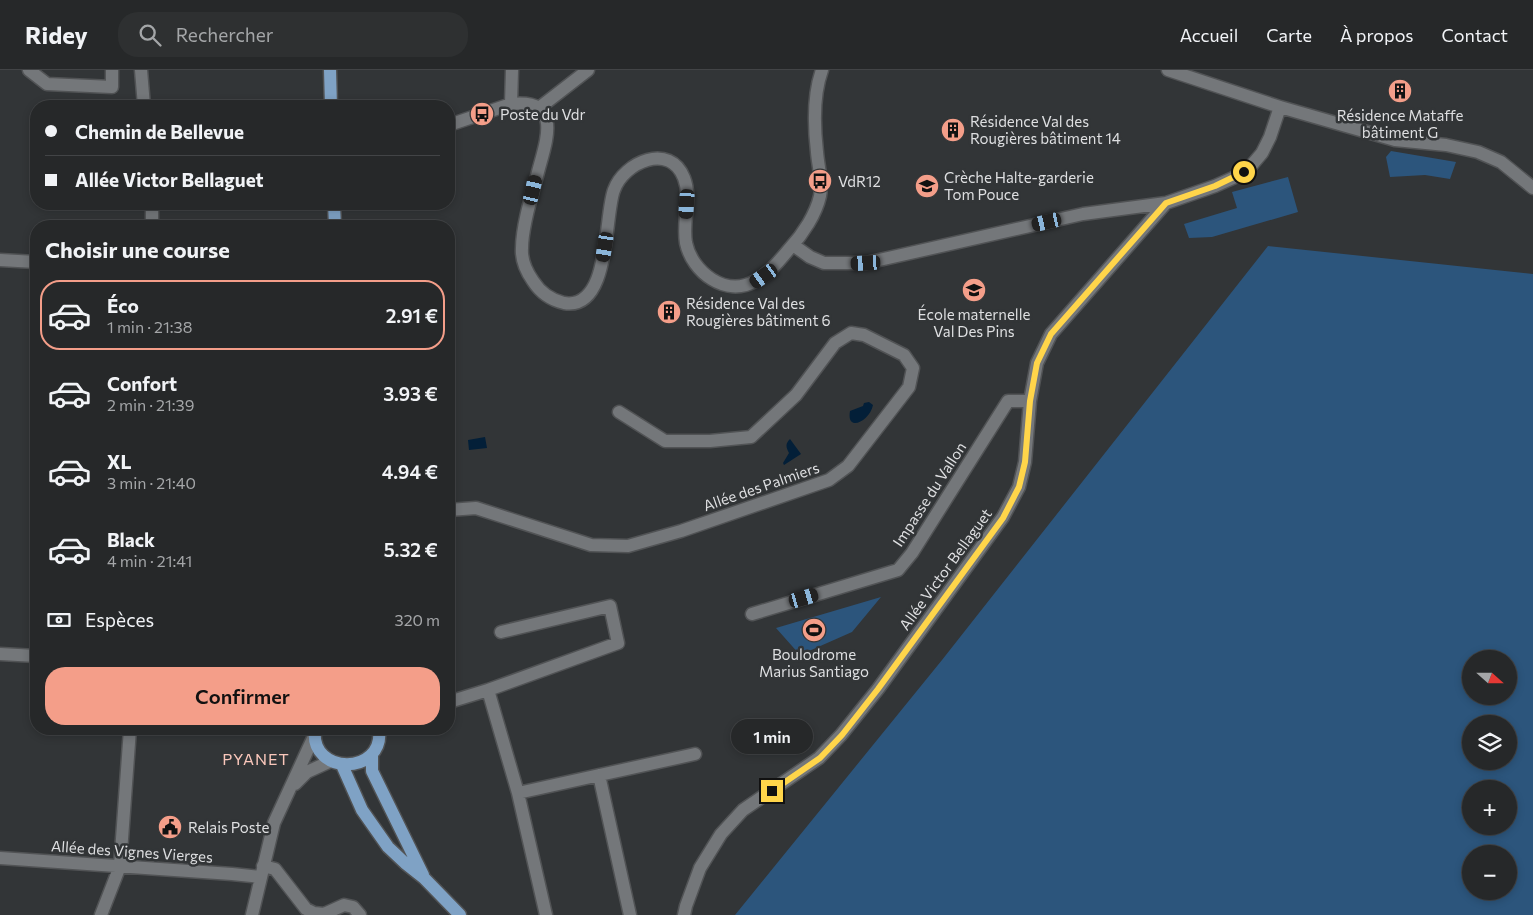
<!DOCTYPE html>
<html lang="fr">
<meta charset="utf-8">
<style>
:root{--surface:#262829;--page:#2e3031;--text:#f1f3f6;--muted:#a4a6a8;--line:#424446;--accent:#f49e89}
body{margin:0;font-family:Commissioner,sans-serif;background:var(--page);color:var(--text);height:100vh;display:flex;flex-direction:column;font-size:19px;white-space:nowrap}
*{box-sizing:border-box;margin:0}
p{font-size:16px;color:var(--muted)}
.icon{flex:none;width:28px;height:28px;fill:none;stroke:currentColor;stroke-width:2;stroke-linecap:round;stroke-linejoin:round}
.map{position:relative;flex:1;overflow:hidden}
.side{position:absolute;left:30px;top:150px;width:425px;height:515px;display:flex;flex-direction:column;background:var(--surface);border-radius:20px;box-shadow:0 2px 8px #0003,0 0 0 1px var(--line)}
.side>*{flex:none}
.top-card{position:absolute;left:30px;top:30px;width:425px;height:110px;border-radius:20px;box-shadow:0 2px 8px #0003,0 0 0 1px var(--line);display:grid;align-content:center;height:110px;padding:0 15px;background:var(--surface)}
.needle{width:32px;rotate:111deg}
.buttons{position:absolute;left:1462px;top:580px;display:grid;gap:10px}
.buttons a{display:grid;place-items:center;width:55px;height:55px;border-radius:50%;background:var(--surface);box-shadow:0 2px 8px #0003,0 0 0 1px var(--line);font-size:25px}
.end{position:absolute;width:22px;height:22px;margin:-11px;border:6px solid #ffd54a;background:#111;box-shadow:0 0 0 2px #111}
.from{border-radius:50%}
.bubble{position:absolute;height:35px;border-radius:18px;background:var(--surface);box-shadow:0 2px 8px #0003,0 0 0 1px var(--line);font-size:16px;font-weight:600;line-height:35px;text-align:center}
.car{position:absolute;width:15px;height:30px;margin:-15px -8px;border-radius:6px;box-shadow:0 0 4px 1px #0007;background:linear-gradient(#222 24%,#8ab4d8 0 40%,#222 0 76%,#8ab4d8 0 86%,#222 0)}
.top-card b{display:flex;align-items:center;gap:18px;height:48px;font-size:19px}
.top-card b+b{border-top:1px solid var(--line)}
.top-card i{width:12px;height:12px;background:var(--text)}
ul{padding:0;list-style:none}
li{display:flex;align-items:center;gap:15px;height:70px;margin:0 10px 8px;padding:0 5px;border:2px solid transparent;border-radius:20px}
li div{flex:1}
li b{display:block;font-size:19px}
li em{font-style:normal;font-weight:600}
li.active{border-color:var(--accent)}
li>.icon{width:45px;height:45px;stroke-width:1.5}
h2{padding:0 15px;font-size:22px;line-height:60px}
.pay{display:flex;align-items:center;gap:12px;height:55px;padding:0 15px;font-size:19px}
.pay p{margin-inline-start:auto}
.button{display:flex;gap:10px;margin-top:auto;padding:10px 15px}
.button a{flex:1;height:58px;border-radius:20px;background:var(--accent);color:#111;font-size:20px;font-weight:600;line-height:58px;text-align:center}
header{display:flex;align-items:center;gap:30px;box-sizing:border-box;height:70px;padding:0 25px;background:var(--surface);border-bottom:1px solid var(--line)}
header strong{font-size:24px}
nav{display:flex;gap:28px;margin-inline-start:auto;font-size:18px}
.search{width:350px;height:45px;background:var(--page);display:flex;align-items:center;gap:12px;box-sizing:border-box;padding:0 18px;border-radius:20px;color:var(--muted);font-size:19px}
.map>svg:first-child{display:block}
.green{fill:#2c557c;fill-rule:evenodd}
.water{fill:#031f38}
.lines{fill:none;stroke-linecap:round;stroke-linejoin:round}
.minor-casing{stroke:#515355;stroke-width:15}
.major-casing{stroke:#515355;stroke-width:15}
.minor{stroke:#74777a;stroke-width:12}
.major{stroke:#7fa2c5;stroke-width:12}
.route{stroke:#ffd54a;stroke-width:6}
.labels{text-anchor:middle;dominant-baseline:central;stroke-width:5;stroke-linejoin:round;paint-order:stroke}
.poi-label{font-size:15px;fill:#dedfe1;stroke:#323537;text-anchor:start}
.street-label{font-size:15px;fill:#dedfe1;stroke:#323537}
.neighbourhood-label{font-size:16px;letter-spacing:1px;fill:#fac7bb;stroke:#323537}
</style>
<header>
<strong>Ridey</strong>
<div class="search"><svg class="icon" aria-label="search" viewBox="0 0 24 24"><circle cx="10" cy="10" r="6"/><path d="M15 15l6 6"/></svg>Rechercher</div>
<nav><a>Accueil</a><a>Carte</a><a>À propos</a><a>Contact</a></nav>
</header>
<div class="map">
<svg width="1533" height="845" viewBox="0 0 1533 845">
<rect width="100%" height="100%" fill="#323537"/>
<!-- green -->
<path class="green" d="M 1391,81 L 1456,92 L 1450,109 L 1425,105 L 1390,107 L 1386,87 Z
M 1288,107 L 1298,142 L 1212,167 L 1189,168 L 1184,154 L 1237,138 L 1232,122 Z
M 1268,176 L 1533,204 L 1533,845 L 735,845 L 942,590 ZM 1471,589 L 1509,589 L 1509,626 L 1471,626 ZM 1471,654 L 1509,654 L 1509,691 L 1471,691 ZM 1471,719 L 1509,719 L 1509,756 L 1471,756 ZM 1471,784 L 1509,784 L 1509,821 L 1471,821 Z
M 881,527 L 852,562 L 800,585 L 776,558 Z"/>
<!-- water -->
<path class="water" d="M 869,332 L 873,335 C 870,351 846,363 850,341 L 863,336 L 864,333 Z
M 485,367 L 487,378 L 469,380 L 468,370 Z
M 790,369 L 801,384 L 784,395 L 783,393 L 789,383 C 786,377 785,374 790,369 Z"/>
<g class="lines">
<!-- minor casing -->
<g class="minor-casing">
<path id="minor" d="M 29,0 L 47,14 L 112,17 L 112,0
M 141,0 L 144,36
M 1168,0 L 1280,37
M 511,34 L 512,0
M 539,38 L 588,0
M 449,55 L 511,34 C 566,28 544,76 537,106 C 531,127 522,157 522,178 C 521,191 526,201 533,211 C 540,222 551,230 564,233 C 611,241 604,145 614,120 C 624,92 670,72 684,108 C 692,128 682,151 686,173 C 692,202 726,228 755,211 C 769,204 780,190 790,178 C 803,164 816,144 820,126 C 823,112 818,96 817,82 C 814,56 813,25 822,0
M 152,134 L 152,156
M 793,175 L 810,187 L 824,193 L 866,193 L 1083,144 L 1166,133 L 1215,116 L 1244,103 L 1251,96 L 1262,83 L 1270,67 L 1280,37 L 1395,70 L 1446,75 L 1478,82 L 1501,92 L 1533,118
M 0,190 L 36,192
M 449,440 L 476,438 L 591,475 L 628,476 L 681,461 L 829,410 L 848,396 L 909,317 L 913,298 L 904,285 L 864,265 L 851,263 L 835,273 L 796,325 L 751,367 L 710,371 L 665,371 L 619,342
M 752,544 L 898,500 L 912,483 L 1008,331 L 1030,331
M 0,584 L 36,586
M 488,620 L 518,723 L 546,845
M 449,632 L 488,620 L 618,573 L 610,536 L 501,562
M 599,705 L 630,845
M 295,714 L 307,702 L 331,691
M 518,723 L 695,684
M 0,788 L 232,804 L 261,807
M 263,796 L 275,799 L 306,839 L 314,843 L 324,844 L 344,835 L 353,837 L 360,845
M 101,845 L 120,796 L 130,659
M 252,845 L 274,753 L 315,664
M 684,845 L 686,836 L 700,798 L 721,764 L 743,740 L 819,688 L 841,665 L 878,619 L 1003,447 L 1019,417 L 1025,392 L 1030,331 L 1037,293 L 1051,264 L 1166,133"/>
</g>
<!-- major casing -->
<g class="major-casing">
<path id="major" d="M 330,0 L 331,36
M 334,134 L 335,156
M 315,659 C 309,706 385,706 379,659
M 372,684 L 372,701 L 423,805
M 342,695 L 362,740 L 388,777 L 405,793 L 424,808 L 460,845"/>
</g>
<!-- minor -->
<use href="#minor" class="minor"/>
<!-- major -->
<use href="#major" class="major"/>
</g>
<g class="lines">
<!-- route -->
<path class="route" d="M 772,721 L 820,688 L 842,665 L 878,619 L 1003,448 L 1019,417 L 1025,392 L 1030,331 L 1037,293 L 1051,264 L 1166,133 L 1215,116 L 1244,102"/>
</g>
<!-- icons -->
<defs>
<g id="building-disc" transform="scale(1.25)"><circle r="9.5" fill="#f49e89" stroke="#323537"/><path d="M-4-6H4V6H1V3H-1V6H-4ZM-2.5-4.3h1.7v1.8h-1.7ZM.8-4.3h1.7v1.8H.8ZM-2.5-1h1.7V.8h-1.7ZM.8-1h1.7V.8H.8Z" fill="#111"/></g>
<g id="bus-disc" transform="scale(1.25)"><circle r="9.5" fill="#f49e89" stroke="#323537"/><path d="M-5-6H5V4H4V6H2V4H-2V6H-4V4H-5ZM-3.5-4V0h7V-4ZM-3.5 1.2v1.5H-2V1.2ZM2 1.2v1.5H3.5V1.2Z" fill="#111"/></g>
<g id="school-disc" transform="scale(1.25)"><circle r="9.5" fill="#f49e89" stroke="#323537"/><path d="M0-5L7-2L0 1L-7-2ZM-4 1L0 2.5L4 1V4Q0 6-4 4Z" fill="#111"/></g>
<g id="stadium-disc" transform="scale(1.25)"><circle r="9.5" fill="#f49e89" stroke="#323537"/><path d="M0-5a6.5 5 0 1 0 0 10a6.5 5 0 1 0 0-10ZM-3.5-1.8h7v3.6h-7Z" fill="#111"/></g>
<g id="civic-disc" transform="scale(1.25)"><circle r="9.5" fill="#f49e89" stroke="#323537"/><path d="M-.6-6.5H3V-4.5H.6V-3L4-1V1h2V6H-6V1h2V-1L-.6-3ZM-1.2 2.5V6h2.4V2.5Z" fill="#111"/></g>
</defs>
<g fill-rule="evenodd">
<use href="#building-disc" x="1400" y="21"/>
<use href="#bus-disc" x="482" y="44"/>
<use href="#building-disc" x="953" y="60"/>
<use href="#bus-disc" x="820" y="111"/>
<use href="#school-disc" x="927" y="116"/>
<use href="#school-disc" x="974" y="220"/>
<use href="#building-disc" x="669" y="242"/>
<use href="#stadium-disc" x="814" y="560"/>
<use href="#civic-disc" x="170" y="757"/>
</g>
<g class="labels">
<!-- poi labels -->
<g class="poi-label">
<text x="500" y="44">Poste du Vdr</text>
<text x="1400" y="45" text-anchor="middle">Résidence Mataffe<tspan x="1400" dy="17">bâtiment G</tspan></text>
<text x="970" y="51">Résidence Val des<tspan x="970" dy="17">Rougières bâtiment 14</tspan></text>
<text x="944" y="107">Crèche Halte-garderie<tspan x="944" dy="17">Tom Pouce</tspan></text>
<text x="838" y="111">VdR12</text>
<text x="686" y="233">Résidence Val des<tspan x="686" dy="17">Rougières bâtiment 6</tspan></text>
<text x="974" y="244" text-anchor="middle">École maternelle<tspan x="974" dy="17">Val Des Pins</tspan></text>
<text x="814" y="584" text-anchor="middle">Boulodrome<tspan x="814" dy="17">Marius Santiago</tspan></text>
<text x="188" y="757">Relais Poste</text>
</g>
<!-- street labels -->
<g class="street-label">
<text transform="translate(761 416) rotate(-19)">Allée des Palmiers</text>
<text transform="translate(929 424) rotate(-57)">Impasse du Vallon</text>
<text transform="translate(945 499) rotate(-54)">Allée Victor Bellaguet</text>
<text transform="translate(132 781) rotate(4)">Allée des Vignes Vierges</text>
</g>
<!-- neighbourhood labels -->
<g class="neighbourhood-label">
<text x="256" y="688">PYANET</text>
</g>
</g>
</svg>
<div class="buttons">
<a><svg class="needle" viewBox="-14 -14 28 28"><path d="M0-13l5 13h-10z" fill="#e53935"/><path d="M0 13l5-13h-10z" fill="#a4a6a8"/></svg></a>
<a><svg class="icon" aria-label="layers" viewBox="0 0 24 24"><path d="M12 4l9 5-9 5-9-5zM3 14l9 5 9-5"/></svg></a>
<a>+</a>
<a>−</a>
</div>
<i class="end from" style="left:1244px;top:102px"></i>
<i class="end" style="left:772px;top:721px"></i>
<div class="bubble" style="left:731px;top:649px;width:82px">1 min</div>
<i class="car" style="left:533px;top:120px;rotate:13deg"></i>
<i class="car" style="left:687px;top:134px;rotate:184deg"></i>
<i class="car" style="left:1047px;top:152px;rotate:257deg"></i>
<i class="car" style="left:605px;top:177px;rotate:189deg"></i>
<i class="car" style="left:866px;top:193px;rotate:267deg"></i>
<i class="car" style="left:764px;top:206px;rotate:235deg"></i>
<i class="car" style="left:804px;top:528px;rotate:74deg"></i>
<div class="top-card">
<b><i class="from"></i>Chemin de Bellevue</b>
<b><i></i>Allée Victor Bellaguet</b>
</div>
<section class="side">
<h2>Choisir une course</h2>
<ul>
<li class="active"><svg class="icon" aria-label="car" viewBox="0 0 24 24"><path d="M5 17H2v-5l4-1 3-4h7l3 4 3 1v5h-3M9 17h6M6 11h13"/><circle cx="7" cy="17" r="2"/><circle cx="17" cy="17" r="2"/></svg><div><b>Éco</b><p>1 min · 21:38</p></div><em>2.91 €</em></li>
<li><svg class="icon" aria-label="car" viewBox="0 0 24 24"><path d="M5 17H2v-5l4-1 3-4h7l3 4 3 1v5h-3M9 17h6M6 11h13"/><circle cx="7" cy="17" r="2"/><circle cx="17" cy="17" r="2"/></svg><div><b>Confort</b><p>2 min · 21:39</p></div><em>3.93 €</em></li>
<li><svg class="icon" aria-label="car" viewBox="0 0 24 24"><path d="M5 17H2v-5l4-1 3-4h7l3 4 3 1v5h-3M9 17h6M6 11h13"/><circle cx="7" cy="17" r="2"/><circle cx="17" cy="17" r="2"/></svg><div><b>XL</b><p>3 min · 21:40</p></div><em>4.94 €</em></li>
<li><svg class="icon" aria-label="car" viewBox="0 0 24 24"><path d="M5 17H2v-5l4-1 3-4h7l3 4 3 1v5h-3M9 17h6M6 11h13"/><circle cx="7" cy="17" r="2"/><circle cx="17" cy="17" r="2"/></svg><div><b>Black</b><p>4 min · 21:41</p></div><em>5.32 €</em></li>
</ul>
<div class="pay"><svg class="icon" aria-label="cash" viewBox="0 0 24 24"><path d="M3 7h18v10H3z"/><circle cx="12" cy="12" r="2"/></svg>Espèces<p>320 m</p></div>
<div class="button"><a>Confirmer</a></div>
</section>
</div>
